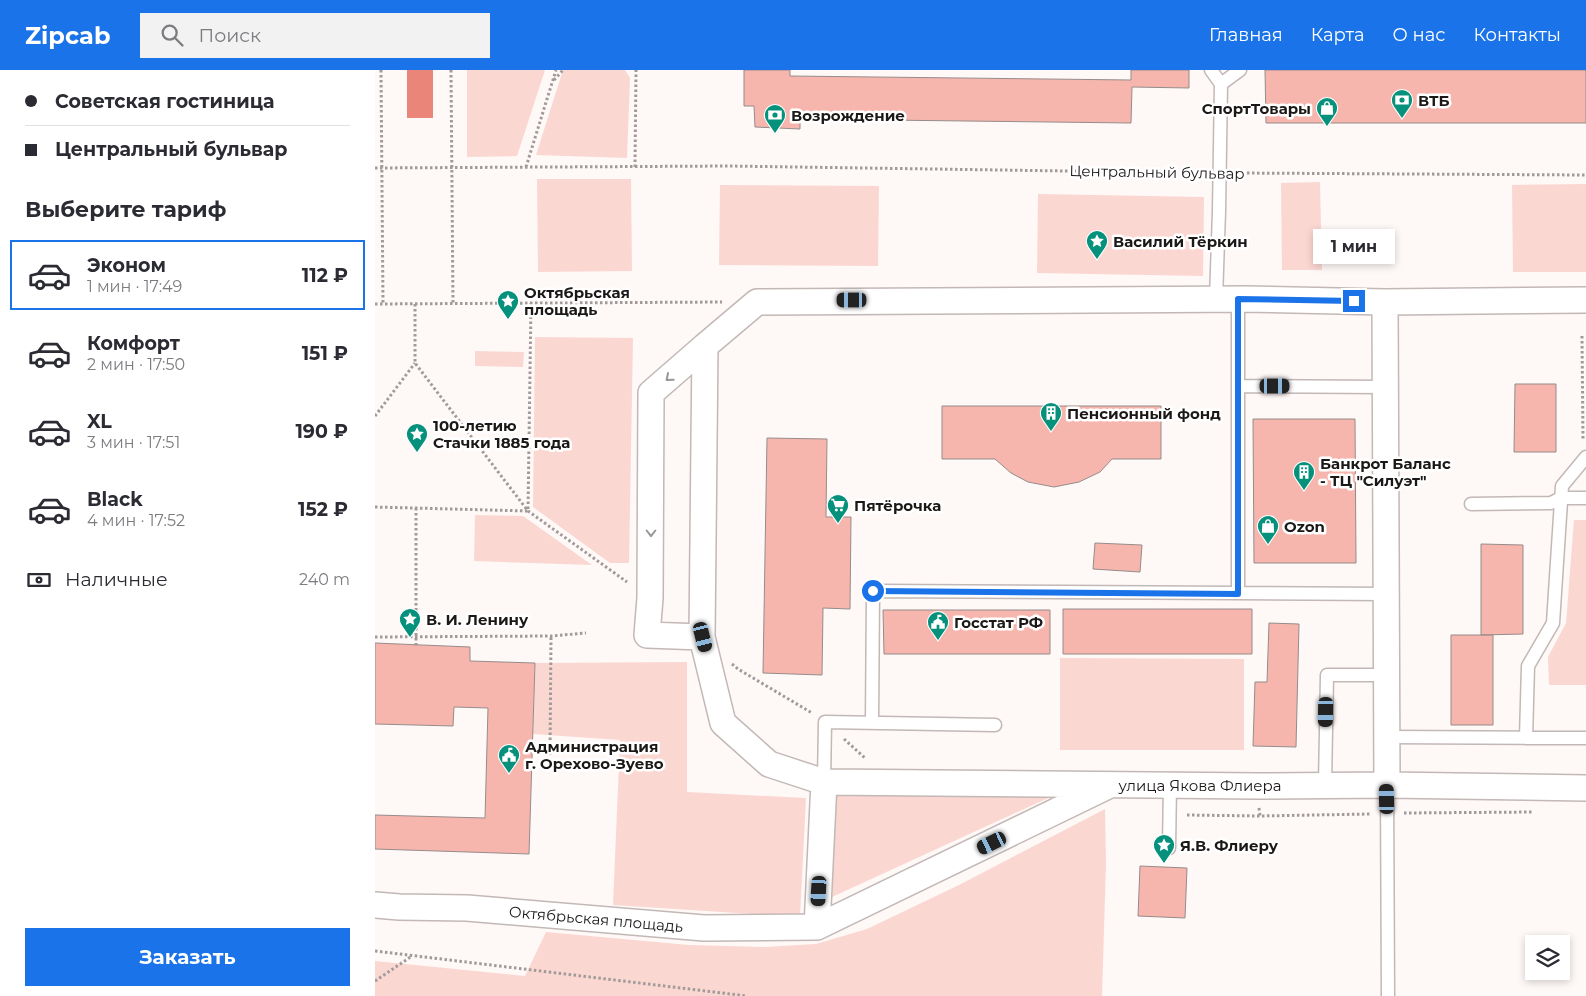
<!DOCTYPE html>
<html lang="ru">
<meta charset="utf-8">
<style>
:root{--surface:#fff;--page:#f2f2f3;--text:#2b2b33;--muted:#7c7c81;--line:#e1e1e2;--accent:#1a73e8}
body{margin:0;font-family:Montserrat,sans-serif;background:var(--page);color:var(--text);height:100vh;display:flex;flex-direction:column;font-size:19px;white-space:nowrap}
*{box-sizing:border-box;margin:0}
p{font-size:16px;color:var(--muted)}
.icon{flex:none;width:28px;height:28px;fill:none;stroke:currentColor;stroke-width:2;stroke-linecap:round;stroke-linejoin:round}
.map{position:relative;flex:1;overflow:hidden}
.side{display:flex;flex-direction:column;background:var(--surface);width:375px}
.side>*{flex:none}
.banner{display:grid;align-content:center;height:110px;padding:0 25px;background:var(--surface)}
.buttons{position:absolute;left:1150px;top:865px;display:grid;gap:10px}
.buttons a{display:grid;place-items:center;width:45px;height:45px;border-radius:0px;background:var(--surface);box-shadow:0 2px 8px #0003;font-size:25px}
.end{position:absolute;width:22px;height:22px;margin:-11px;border:6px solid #1a73e8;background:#fff;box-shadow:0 0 0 2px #fff}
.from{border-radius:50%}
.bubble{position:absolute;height:35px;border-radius:0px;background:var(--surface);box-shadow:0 2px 8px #0003;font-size:16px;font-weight:700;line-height:35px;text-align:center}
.car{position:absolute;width:15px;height:30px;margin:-15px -8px;border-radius:6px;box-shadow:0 0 4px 1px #0007;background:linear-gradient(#222 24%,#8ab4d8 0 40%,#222 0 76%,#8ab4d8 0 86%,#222 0)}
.banner b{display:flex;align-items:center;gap:18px;height:48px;font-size:19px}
.banner b+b{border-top:1px solid var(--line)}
.banner i{width:12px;height:12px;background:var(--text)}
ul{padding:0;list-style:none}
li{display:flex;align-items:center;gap:15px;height:70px;margin:0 10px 8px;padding:0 15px;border:2px solid transparent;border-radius:0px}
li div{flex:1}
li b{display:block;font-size:19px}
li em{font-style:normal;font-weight:700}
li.on{border-color:var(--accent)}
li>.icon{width:45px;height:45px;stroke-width:1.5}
h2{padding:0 25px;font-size:22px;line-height:60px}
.pay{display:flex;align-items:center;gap:12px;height:55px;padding:0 25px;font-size:19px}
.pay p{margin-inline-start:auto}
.button{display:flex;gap:10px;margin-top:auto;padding:10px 25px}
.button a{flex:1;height:58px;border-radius:0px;background:var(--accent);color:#fff;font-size:20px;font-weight:700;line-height:58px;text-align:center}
header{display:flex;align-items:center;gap:30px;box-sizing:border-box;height:70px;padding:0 25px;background:var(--accent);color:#fff}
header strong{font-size:24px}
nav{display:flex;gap:28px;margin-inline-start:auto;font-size:18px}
.search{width:350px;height:45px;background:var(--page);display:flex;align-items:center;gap:12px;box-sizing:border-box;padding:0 18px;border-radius:0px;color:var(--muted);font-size:19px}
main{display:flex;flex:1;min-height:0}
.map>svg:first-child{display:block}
.green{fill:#fbd7d2}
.water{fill:#ea8579}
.building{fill:#f6b6ae;stroke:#968c8a}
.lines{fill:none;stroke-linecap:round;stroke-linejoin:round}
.service-casing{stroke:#c2b8b6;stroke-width:15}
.minor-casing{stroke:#c2b8b6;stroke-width:28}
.path{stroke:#a09b9a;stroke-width:3;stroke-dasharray:2.5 2.5;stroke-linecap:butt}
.service{stroke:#fff;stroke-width:12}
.minor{stroke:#fff;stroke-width:25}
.oneway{stroke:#989797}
.route{stroke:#1a73e8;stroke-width:6}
.labels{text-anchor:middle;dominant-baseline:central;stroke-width:5;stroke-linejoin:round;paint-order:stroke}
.poi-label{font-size:15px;font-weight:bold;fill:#1b1817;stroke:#fff;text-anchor:start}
.street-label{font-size:15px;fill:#1b1817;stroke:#fff}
</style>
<header>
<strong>Zipcab</strong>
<div class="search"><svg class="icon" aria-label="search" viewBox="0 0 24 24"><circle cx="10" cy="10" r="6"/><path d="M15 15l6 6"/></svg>Поиск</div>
<nav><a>Главная</a><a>Карта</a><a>О нас</a><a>Контакты</a></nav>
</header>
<main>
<section class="side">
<div class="banner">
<b><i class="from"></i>Советская гостиница</b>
<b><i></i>Центральный бульвар</b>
</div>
<h2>Выберите тариф</h2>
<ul>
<li class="on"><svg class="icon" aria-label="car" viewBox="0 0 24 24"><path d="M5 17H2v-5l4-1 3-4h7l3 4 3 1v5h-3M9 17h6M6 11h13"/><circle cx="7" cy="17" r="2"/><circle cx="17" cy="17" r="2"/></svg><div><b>Эконом</b><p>1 мин · 17:49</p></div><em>112 ₽</em></li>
<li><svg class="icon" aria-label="car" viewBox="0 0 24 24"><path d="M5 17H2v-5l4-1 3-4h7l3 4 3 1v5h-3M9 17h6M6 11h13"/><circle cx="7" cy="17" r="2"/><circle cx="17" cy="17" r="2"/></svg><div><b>Комфорт</b><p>2 мин · 17:50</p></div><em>151 ₽</em></li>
<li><svg class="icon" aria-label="car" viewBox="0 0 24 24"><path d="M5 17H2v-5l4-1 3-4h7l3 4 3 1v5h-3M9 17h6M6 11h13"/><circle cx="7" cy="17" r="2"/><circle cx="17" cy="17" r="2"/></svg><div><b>XL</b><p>3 мин · 17:51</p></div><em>190 ₽</em></li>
<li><svg class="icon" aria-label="car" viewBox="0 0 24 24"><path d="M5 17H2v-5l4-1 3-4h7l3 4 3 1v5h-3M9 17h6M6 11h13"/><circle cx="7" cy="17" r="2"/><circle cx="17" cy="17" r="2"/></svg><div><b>Black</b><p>4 мин · 17:52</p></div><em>152 ₽</em></li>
</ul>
<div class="pay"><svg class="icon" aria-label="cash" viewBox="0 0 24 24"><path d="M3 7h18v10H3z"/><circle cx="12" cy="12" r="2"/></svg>Наличные<p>240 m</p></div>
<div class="button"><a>Заказать</a></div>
</section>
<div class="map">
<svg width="1211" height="926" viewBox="0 0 1211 926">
<rect width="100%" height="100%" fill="#fef8f7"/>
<!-- green -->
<path class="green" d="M 92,0 L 170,0 L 142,86 L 92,87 Z
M 188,0 L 250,0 L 255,8 L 252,88 L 161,85 Z
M 256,109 L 257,201 L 163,202 L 162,109 Z
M 945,112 L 947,200 L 907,200 L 906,113 Z
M 1211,114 L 1211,202 L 1138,202 L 1137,115 Z
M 345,115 L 504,116 L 503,196 L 344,195 Z
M 663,124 L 829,127 L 828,206 L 662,203 Z
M 160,267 L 258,268 L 254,493 L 235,493 L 158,437 Z
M 100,281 L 149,282 L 148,297 L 100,296 Z
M 100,445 L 148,446 L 217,495 L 99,491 Z
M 1199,450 L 1211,450 L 1211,615 L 1174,615 L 1173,587 L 1191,553 Z
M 685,588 L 869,589 L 869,680 L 685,680 Z
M 312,592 L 312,722 L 431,728 L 425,847 L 238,835 L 245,670 L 158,664 L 160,593 Z
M 682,724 L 457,827 L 461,726 Z
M 730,739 L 731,793 L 727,926 L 0,926 L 0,891 L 150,906 L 171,862 L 314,875 L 390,877 L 441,874 L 492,859 L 584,815 Z"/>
<!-- water -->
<path class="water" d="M 32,0 L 58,0 L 58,48 L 32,48 Z"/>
<!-- building -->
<path class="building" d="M 369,0 L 415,0 L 415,6 L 756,10 L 756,0 L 814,0 L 814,18 L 757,17 L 756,53 L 425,49 L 425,59 L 380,57 L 379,36 L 369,36 Z
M 890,0 L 1211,0 L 1211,53 L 891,53 Z
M 1140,314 L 1181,314 L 1181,382 L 1139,382 Z
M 567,336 L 786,336 L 786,389 L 737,389 L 725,402 L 704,412 L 679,417 L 653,412 L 636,403 L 620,389 L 567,389 Z
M 878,349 L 980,349 L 981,493 L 879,493 Z
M 392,368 L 452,369 L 451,447 L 476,447 L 475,539 L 448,538 L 447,605 L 388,603 Z
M 720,473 L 767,475 L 765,502 L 718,499 Z
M 1106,474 L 1148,475 L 1148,564 L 1106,565 Z
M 688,539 L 877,539 L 877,584 L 688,584 Z
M 508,540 L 675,540 L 675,584 L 509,584 Z
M 894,553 L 924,554 L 921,677 L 878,676 L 880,612 L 892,612 Z
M 1076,565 L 1118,565 L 1118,655 L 1076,655 Z
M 0,573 L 95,577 L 95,591 L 160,593 L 154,784 L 0,779 L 0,745 L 110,748 L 113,638 L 79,637 L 78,656 L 0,654 Z
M 765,796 L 812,798 L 810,848 L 763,846 Z"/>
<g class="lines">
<!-- service casing -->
<g class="service-casing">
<path id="service" d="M 836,0 L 846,14 L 844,141 L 841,229
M 846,14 L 865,0
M 863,229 L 863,523 L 1011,524
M 864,316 L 1010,317
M 1096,434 L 1176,433 L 1186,428 L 1211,428
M 497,653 L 498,521 L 863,523
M 1012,667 L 1211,668
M 1151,668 L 1153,596 L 1178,553 L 1187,416 L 1211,387
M 449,712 L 450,652 L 620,655
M 950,715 L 952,605 L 1012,605
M 1012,715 L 1013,926
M 794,778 L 795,714"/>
</g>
<!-- minor casing -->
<g class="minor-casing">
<path id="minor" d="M 1211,230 L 1010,232 L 871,229 L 382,232 L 330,276 L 327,567 L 348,653 L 394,694 L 449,712 L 883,716 L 1012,715 L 1211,718
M 1010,232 L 1012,715
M 327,567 L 272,565 L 275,528 L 276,323 L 330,276
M 0,835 L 24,837 L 92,838 L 329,858 L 442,857 L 735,715
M 442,857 L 449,712"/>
</g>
<!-- path -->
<path class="path" d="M 6,0 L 8,234
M 76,0 L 78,234
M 179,10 L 188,0
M 151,97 L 181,0
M 260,97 L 261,0
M 0,98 L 353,96 L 828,103
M 862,103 L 1211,105
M 0,234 L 347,232
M 40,234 L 40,293 L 153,441 L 252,512
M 1207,266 L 1208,371
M 0,346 L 40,293
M 0,437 L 153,441 L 156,233
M 41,438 L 41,576
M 0,567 L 176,566 L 211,563
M 357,594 L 363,599 L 437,643
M 469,669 L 490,688
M 175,685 L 176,566
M 884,738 L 885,746 L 995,744
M 1029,743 L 1158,742
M 812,745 L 885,746
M 0,881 L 372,926
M 0,911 L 37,886"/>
<!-- service -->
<use href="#service" class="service"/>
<!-- minor -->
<use href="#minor" class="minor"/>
</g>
<!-- one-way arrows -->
<defs><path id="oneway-chevron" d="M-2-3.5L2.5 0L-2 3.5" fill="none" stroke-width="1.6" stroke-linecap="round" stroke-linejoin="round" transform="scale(1.25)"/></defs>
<g class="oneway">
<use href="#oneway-chevron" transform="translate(294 308) rotate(139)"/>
<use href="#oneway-chevron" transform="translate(276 463) rotate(90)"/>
</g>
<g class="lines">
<!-- route -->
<path class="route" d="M 498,521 L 863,524 L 863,229 L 979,231"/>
</g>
<!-- icons -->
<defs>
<g id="bank-pin" transform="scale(1.125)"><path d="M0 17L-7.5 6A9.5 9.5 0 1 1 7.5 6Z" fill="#06917c" stroke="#fff"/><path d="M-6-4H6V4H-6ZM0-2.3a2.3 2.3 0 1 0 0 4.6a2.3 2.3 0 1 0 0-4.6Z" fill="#fff"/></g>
<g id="shop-pin" transform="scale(1.125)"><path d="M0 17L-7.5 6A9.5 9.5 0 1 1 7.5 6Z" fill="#06917c" stroke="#fff"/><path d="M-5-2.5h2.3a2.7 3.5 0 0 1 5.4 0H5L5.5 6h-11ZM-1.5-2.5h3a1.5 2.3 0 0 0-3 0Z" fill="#fff"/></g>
<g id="sight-pin" transform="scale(1.125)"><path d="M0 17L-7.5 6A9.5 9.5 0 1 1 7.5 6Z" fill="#06917c" stroke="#fff"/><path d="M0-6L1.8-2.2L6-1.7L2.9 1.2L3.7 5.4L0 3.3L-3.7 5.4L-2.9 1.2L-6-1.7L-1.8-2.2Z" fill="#fff"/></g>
<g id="building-pin" transform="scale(1.125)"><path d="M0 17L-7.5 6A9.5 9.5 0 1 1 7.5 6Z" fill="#06917c" stroke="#fff"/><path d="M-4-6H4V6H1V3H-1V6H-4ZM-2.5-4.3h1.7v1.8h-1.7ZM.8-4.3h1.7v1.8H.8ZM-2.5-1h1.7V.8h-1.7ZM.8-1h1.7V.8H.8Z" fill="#fff"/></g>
<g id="supermarket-pin" transform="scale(1.125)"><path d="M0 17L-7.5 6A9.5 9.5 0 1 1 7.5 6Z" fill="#06917c" stroke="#fff"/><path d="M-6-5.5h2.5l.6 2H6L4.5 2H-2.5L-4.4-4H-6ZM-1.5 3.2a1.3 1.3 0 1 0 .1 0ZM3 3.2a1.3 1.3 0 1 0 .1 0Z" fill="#fff"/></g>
<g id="civic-pin" transform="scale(1.125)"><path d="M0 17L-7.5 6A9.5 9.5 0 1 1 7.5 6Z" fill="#06917c" stroke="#fff"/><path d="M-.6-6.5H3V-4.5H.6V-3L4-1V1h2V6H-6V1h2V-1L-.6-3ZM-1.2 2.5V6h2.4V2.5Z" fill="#fff"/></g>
</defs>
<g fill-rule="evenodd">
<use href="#bank-pin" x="1027" y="30"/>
<use href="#shop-pin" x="952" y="38"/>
<use href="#bank-pin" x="400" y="45"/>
<use href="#sight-pin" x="722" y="171"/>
<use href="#sight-pin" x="133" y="231"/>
<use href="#building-pin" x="676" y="343"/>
<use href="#sight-pin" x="42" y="364"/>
<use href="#building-pin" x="929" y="402"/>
<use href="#supermarket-pin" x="463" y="435"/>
<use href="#shop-pin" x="893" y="456"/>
<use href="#sight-pin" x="35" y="549"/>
<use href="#civic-pin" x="563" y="552"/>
<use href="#civic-pin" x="134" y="685"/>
<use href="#sight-pin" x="789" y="775"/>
</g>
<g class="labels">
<!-- poi labels -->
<g class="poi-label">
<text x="1043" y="30">ВТБ</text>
<text x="936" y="38" text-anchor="end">СпортТовары</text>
<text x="416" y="45">Возрождение</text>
<text x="738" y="171">Василий Тёркин</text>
<text x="149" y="222">Октябрьская<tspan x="149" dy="17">площадь</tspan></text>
<text x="692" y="343">Пенсионный фонд</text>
<text x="58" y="355">100-летию<tspan x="58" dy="17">Стачки 1885 года</tspan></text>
<text x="945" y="393">Банкрот Баланс<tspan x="945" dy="17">- ТЦ "Силуэт"</tspan></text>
<text x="479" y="435">Пятёрочка</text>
<text x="909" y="456">Ozon</text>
<text x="51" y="549">В. И. Ленину</text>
<text x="579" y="552">Госстат РФ</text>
<text x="150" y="676">Администрация<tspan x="150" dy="17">г. Орехово-Зуево</tspan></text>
<text x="805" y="775">Я.В. Флиеру</text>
</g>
<!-- street labels -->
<g class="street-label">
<text transform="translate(782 102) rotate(1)">Центральный бульвар</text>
<text x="825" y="715">улица Якова Флиера</text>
<text transform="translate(221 849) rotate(5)">Октябрьская площадь</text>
</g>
</g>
</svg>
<div class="buttons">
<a><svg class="icon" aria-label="layers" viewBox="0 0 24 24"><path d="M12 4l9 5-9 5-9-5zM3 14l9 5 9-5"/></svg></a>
</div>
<i class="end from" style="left:498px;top:521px"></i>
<i class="end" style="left:979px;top:231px"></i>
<div class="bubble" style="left:938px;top:159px;width:82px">1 мин</div>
<i class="car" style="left:477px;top:230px;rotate:270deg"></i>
<i class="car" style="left:900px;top:316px;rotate:90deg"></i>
<i class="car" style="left:328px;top:567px;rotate:166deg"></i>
<i class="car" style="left:951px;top:642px;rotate:181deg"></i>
<i class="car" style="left:1012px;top:729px;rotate:359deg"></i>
<i class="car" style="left:617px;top:773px;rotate:244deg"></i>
<i class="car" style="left:444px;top:821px;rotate:183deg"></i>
</div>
</main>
